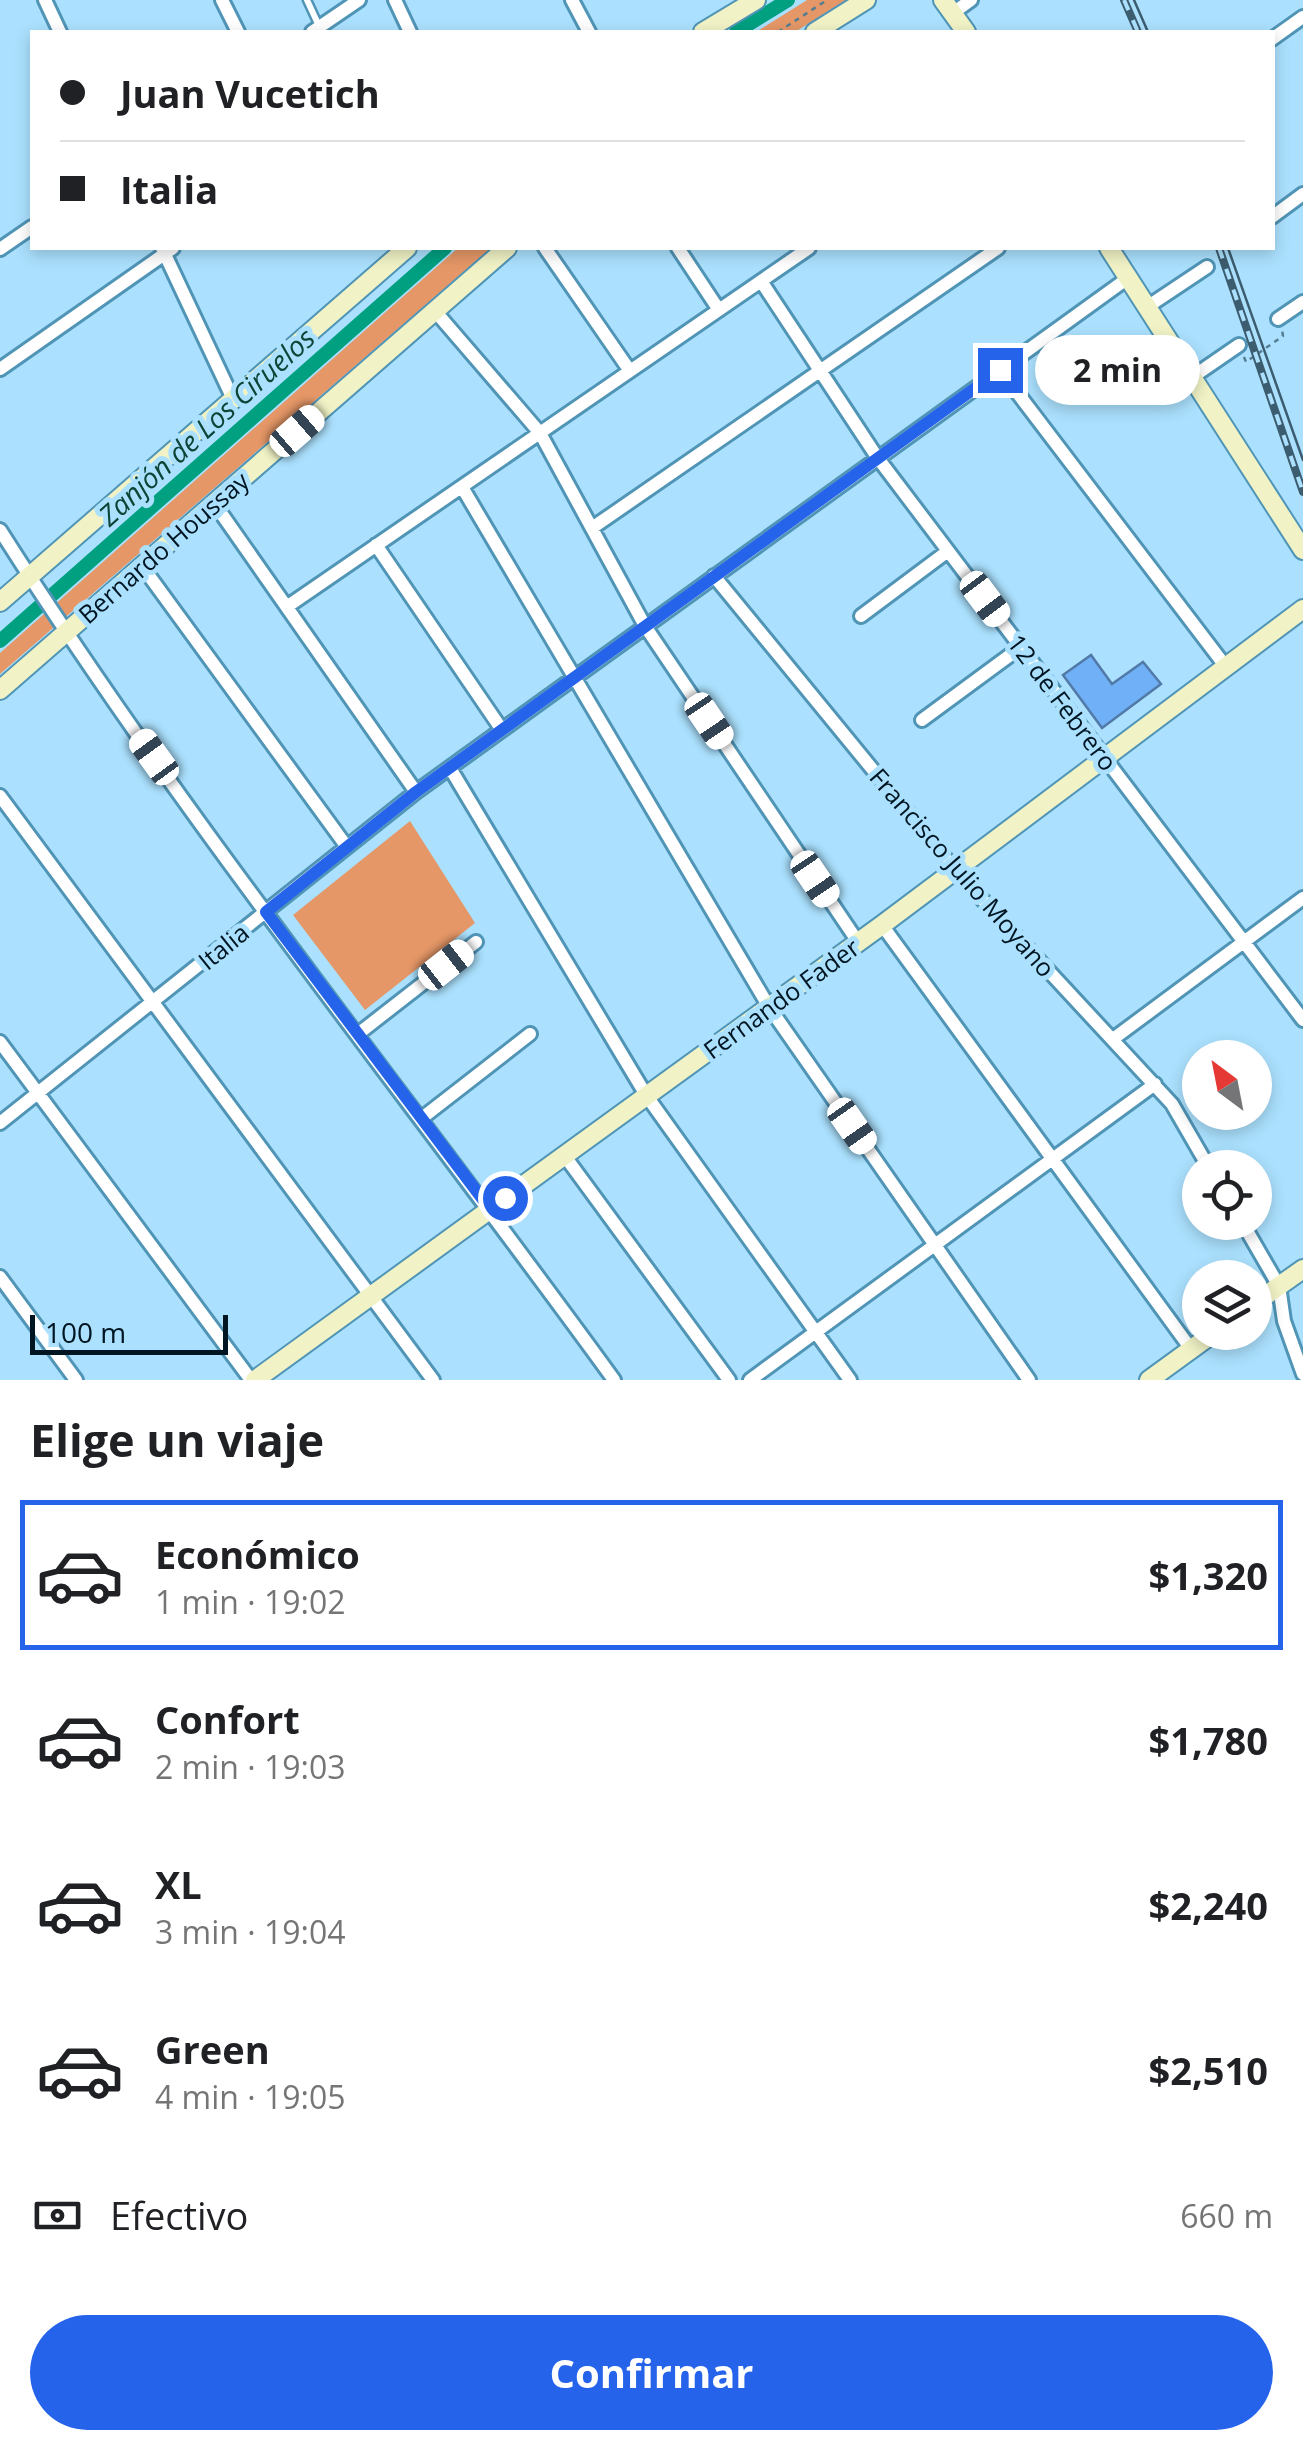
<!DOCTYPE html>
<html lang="es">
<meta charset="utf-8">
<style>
:root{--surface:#fff;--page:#f2f2f2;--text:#202124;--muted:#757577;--line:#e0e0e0;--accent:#2563eb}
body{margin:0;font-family:"Open Sans",sans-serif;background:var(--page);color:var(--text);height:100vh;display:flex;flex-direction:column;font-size:38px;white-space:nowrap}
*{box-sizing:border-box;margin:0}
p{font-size:32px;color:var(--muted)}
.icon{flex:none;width:55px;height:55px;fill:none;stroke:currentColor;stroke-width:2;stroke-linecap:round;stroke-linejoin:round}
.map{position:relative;height:1380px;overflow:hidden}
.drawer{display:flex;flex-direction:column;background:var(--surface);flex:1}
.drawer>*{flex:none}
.guide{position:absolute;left:30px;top:30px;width:1245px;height:220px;border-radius:0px;box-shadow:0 5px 15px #0003;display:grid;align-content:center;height:220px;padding:0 30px;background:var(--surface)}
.needle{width:65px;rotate:328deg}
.tools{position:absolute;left:1182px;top:1040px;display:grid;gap:20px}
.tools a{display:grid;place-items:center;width:90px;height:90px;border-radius:50%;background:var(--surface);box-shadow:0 5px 15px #0003;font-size:50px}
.scale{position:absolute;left:30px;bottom:25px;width:198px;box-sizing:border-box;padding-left:10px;border:5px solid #001522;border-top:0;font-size:28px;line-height:35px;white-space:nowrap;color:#001522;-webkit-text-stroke:8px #abe1fe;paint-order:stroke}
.end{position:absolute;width:45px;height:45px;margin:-22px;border:12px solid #2563eb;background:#fff;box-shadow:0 0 0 5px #fff}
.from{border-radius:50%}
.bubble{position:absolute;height:70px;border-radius:35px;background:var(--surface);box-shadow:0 5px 15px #0003;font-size:32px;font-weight:700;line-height:70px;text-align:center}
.car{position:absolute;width:30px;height:60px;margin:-30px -15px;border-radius:12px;box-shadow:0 0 8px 2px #0007;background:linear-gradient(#fff 24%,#345 0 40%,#fff 0 76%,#345 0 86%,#fff 0)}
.guide b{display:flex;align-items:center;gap:35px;height:95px;font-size:38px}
.guide b+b{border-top:2px solid var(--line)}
.guide i{width:25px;height:25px;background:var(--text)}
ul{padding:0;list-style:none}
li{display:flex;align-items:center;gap:30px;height:150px;margin:0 20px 15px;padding:0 10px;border:5px solid transparent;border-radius:0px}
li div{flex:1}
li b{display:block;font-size:38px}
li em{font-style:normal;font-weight:700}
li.on{border-color:var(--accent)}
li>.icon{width:90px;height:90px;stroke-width:1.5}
h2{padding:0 30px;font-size:45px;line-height:120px}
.pay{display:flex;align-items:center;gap:25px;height:110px;padding:0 30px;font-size:38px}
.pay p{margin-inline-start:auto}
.cta{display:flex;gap:20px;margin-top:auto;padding:20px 30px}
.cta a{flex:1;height:115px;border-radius:60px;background:var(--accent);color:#fff;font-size:40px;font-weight:700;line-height:115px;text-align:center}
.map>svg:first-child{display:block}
.green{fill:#e59767}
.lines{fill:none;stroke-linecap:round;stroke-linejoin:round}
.canal{stroke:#00a080;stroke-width:14}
.building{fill:#70b0f6;stroke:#517aa8;stroke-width:2.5}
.lane-casing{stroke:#5094b6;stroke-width:11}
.street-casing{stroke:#5094b6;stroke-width:18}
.secondary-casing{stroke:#5094b6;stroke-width:22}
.path{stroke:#567c91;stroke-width:2.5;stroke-dasharray:5 5;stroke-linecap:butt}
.lane{stroke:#fff;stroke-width:6}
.street{stroke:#fff;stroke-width:12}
.secondary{stroke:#f1f3c6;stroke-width:18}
.tram{stroke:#3c5c6f;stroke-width:2.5}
.rail-casing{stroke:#3c5c6f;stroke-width:8}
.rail{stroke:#abe1fe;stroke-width:4;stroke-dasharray:11;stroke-linecap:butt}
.route{stroke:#2563eb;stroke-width:12}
.labels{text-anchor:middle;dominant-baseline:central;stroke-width:10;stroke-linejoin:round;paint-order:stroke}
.street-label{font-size:25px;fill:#001522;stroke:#abe1fe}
.water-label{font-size:28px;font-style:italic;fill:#0c4436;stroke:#abe1fe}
</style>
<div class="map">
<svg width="1303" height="1380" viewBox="0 0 1303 1380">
<rect width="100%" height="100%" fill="#abe1fe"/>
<!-- green -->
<path class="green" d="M 807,0 L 846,0 L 795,32 L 756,32 Z
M 458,248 L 491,248 L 0,674 L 0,653 Z
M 410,821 L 475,923 L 365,1010 L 293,915 Z"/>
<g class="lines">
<!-- canal -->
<path class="canal" d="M 736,32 L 788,0
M 0,641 L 445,248"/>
</g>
<!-- building -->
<path class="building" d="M 1091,655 L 1112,684 L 1143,662 L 1161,684 L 1102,728 L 1063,675 Z"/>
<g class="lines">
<!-- lane casing -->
<g class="lane-casing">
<path id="lane" d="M 307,0 L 319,26"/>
</g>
<!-- street casing -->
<g class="street-casing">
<path id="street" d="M 45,0 L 60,32
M 222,0 L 238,32
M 395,0 L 410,32
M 572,0 L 589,32
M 953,13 L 971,0
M 312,32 L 359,0
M 1272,39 L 1303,17
M 1272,217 L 1303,194
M 162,248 L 233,399
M 545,248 L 630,371
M 678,248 L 719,310
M 0,249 L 32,227
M 761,281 L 877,457 L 1303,1020
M 1147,307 L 1207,267
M 435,311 L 540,433 L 645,626 L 858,942
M 1278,319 L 1303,302
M 0,369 L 173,248
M 1000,370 L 1226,667
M 1191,378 L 1239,345
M 462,487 L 769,1007 L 1029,1380
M 214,503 L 416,792
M 592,528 L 998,248
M 0,530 C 187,825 409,1097 614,1380
M 376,545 L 502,730
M 142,566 L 347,847
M 714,576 L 955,870 L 1172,1104 L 1209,1168
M 288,606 L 809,248
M 861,616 L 948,551
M 922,720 L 1021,647
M 450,768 L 646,1095 L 850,1380
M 0,796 L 433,1380
M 882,925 L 1191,1349
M 358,1034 L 476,942
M 1113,1039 L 1303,898
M 0,1042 L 251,1380
M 422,1118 L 530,1034
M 0,1123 L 416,792 L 1128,278
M 564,1155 L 729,1380
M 1242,1222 L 1279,1286 L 1284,1321 L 1303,1374
M 0,1277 L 76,1380
M 750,1380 L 1155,1084"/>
</g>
<!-- secondary casing -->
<g class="secondary-casing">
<path id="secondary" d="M 943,0 L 966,32
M 703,32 L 756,0
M 815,32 L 866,0
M 1109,248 L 1303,550
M 0,602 L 407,248
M 0,690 L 507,248
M 1255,1303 L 1303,1269
M 255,1380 L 882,925 L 1303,609
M 1149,1380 L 1215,1332"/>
</g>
<!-- path -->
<path class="path" d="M 778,32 L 827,0
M 1244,357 L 1246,362 L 1283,336 L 1282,330"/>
<!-- lane -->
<use href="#lane" class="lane"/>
<!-- street -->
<use href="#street" class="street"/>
<!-- secondary -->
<use href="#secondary" class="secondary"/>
<!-- tram -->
<path class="tram" d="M 1134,0 L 1148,32
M 1228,248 L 1303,460"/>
<!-- rail casing -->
<g class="rail-casing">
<path id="rail" d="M 1124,0 L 1138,32
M 1219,248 L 1303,492"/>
</g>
<!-- rail -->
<use href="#rail" class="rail"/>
</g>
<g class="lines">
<!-- route -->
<path class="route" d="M 505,1198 L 490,1209 L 266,912 L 416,792 L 1000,370"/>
</g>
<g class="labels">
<!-- street labels -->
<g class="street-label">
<text transform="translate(163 547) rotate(-41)">Bernardo Houssay</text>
<text transform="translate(1063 702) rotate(53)">12 de Febrero</text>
<text transform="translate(963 872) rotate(49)">Francisco Julio Moyano</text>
<text transform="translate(223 946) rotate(-39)">Italia</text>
<text transform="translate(781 998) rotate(-36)">Fernando Fader</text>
</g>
<!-- water labels -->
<g class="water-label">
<text transform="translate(206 426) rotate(-42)">Zanjón de Los Ciruelos</text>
</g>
</g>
</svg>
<div class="tools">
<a><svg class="needle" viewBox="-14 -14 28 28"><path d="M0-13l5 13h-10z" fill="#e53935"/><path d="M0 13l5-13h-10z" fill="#757577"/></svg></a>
<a><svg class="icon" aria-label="locate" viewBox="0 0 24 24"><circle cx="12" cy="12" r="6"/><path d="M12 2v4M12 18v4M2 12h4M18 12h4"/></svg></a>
<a><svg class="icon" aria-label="layers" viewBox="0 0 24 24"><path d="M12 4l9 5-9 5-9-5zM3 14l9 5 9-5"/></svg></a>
</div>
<div class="scale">100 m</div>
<i class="end from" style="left:505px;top:1198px"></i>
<i class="end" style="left:1000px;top:370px"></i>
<div class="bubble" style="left:1035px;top:335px;width:165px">2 min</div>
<i class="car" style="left:297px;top:431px;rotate:49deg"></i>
<i class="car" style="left:985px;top:599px;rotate:143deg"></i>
<i class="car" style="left:709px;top:721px;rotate:146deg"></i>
<i class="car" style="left:154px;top:757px;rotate:324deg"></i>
<i class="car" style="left:815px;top:879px;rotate:146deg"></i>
<i class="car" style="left:446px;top:965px;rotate:52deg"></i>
<i class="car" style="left:852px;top:1126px;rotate:145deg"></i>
<div class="guide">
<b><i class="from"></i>Juan Vucetich</b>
<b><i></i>Italia</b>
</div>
</div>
<section class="drawer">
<h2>Elige un viaje</h2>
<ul>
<li class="on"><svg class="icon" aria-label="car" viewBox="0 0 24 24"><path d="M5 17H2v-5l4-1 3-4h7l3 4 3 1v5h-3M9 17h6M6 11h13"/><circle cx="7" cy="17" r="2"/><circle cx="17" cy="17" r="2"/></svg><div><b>Económico</b><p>1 min · 19:02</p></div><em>$1,320</em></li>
<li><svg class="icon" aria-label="car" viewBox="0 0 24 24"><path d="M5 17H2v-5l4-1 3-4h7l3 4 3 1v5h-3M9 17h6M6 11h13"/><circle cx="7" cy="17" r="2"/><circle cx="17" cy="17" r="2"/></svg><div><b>Confort</b><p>2 min · 19:03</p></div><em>$1,780</em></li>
<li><svg class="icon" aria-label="car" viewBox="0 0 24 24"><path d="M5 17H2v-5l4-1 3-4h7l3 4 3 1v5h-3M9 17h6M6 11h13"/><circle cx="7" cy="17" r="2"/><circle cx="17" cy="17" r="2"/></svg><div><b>XL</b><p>3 min · 19:04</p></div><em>$2,240</em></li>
<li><svg class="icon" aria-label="car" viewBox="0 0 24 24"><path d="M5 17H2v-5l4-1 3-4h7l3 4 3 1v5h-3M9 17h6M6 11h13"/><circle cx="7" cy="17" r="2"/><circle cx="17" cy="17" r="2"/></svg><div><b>Green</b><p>4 min · 19:05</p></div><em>$2,510</em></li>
</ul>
<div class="pay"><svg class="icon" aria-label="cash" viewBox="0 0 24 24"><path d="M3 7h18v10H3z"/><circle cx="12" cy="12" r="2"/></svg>Efectivo<p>660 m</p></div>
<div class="cta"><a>Confirmar</a></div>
</section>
